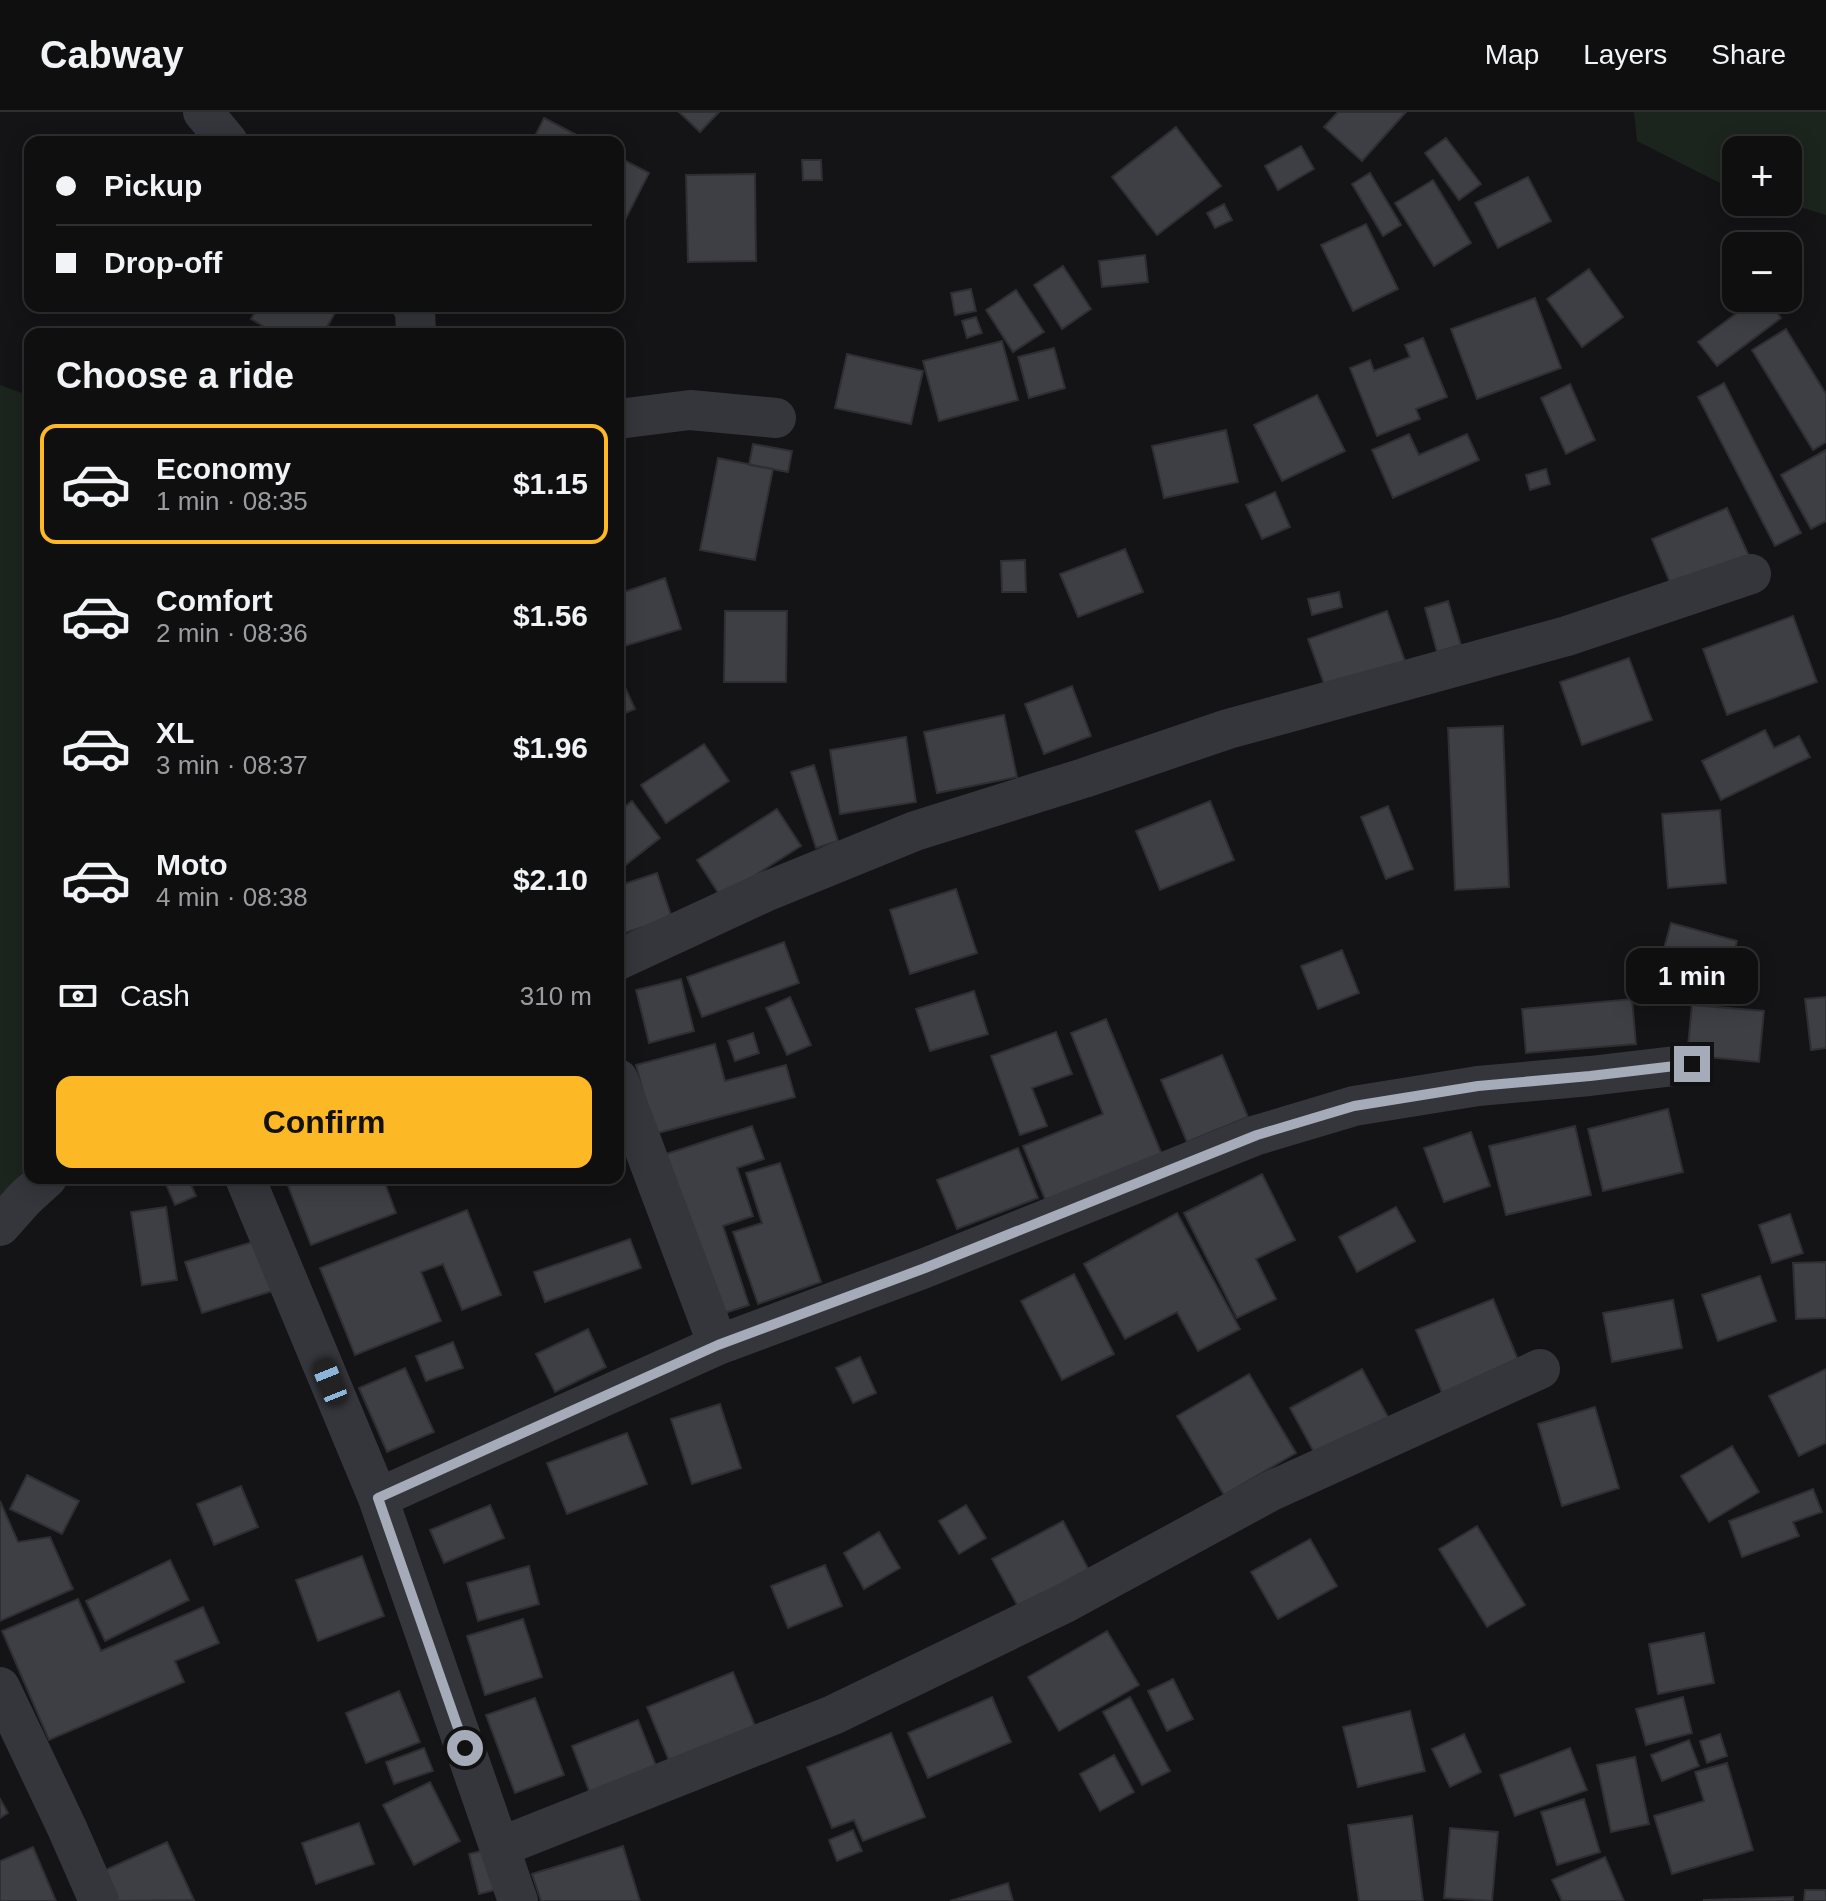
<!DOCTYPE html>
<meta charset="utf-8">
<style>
:root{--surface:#0f0f10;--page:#181819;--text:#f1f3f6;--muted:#9b9c9f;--line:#2f2f30;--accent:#fdb826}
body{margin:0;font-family:Helvetica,sans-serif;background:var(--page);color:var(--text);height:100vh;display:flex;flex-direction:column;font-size:30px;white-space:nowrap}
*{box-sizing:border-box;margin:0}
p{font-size:26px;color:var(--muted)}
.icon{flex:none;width:44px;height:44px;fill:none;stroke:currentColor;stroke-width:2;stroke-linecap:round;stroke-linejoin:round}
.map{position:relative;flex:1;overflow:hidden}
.side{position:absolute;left:24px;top:216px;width:600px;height:856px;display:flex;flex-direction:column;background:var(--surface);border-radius:16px;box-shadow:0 4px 20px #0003,0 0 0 2px var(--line)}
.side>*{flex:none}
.hud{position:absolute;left:24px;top:24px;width:600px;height:176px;border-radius:16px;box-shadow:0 4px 20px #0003,0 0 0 2px var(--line);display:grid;align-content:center;height:176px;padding:0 32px;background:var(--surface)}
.fabs{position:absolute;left:1722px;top:24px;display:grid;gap:16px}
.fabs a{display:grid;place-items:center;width:80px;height:80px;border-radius:16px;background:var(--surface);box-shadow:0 4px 20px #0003,0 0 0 2px var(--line);font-size:40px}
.end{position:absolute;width:36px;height:36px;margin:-18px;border:10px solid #a5abb8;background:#111;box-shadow:0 0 0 4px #111}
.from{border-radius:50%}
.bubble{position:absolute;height:56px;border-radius:16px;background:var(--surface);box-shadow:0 4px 20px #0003,0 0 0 2px var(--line);font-size:26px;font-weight:800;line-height:56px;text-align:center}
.car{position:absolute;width:24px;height:48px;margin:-24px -12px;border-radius:10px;box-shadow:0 0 6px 2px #0007;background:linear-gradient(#222 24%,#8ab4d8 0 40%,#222 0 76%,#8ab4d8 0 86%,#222 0)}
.hud b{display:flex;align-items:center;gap:28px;height:76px;font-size:30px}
.hud b+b{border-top:2px solid var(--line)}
.hud i{width:20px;height:20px;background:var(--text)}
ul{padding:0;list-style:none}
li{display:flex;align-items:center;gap:24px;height:120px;margin:0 16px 12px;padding:0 16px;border:4px solid transparent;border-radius:16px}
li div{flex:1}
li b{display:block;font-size:30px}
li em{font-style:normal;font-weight:800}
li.on{border-color:var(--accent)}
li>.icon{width:72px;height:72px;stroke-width:1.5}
h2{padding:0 32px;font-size:36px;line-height:96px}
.pay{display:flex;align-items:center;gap:20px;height:88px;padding:0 32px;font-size:30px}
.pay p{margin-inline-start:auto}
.action{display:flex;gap:16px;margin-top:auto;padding:16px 32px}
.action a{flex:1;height:92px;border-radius:16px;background:var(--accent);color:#111;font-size:32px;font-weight:800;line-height:92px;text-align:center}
header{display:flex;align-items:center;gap:48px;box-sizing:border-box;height:112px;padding:0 40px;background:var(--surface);border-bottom:2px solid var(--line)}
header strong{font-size:38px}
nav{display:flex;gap:44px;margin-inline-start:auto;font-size:28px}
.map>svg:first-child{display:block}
.green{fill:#1c251d}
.building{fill:#3e3f44;stroke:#2e2e33;stroke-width:2}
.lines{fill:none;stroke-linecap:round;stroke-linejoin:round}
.street{stroke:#35363c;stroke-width:40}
.route{stroke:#a5abb8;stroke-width:10}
</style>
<header>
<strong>Cabway</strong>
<nav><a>Map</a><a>Layers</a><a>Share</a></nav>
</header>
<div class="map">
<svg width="1826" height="1789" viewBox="0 0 1826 1789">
<rect width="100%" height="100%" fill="#141416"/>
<!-- green -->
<path class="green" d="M 1634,0 L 1826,0 L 1826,103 L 1783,90 L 1788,90 L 1788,38 L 1736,38 L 1736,76 L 1716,69 L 1637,29 Z
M 0,273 L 30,284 L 30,1052 L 0,1086 Z"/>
<!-- building -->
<path class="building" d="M 679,0 L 719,0 L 700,20 Z
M 1338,0 L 1406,0 L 1362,49 L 1324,15 Z
M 544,6 L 590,30 L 532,30 Z
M 1176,15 L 1221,74 L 1157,123 L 1112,65 Z
M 359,23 L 377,30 L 356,30 Z
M 1446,26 L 1481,72 L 1459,88 L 1425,41 Z
M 1301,34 L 1314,57 L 1278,78 L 1265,54 Z
M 618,45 L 649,61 L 623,112 L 618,109 Z
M 802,48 L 821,48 L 822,68 L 803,68 Z
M 1370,61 L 1401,113 L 1383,124 L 1352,72 Z
M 755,62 L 756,149 L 688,150 L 686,63 Z
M 1528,65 L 1551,109 L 1498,136 L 1475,91 Z
M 1433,68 L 1471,131 L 1434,154 L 1395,91 Z
M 1224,92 L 1232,108 L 1215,116 L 1207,101 Z
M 1366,112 L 1398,177 L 1353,199 L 1321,133 Z
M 1145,143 L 1148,170 L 1102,175 L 1099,149 Z
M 1063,154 L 1091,197 L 1062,217 L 1034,173 Z
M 1589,157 L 1623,205 L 1582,235 L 1547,187 Z
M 971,177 L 976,199 L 955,203 L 951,181 Z
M 1016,178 L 1044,220 L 1013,240 L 986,198 Z
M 1535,186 L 1561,256 L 1477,287 L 1451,217 Z
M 1757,186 L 1766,186 L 1781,206 L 1717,254 L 1698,230 Z
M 259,194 L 339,194 L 323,222 L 277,222 L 251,207 Z
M 976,205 L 982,221 L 967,226 L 962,209 Z
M 1786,217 L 1826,282 L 1826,330 L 1813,338 L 1752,238 Z
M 1423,226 L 1447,285 L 1416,297 L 1420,307 L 1377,324 L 1350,256 L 1370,248 L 1374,259 L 1410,245 L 1405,233 Z
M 1002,229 L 1018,288 L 939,309 L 923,249 Z
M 1054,236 L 1065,276 L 1029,286 L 1018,245 Z
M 847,242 L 923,259 L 911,312 L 835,296 Z
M 1724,271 L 1801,421 L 1775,434 L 1698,285 Z
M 1570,272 L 1595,328 L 1566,342 L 1541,286 Z
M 1317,283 L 1345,339 L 1282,369 L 1254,313 Z
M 1226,318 L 1238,370 L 1164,386 L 1152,334 Z
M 1409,322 L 1419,343 L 1467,322 L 1479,348 L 1393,386 L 1372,338 Z
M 753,332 L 792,339 L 788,360 L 749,353 Z
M 1826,338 L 1826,409 L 1811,417 L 1781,363 Z
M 718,346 L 773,357 L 755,448 L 700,438 Z
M 1546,357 L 1550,372 L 1530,378 L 1526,363 Z
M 1275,380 L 1290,415 L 1262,427 L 1246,393 Z
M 1727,396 L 1750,446 L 1673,478 L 1652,427 Z
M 1125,437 L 1143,480 L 1078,505 L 1060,462 Z
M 1025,448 L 1026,480 L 1002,480 L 1001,449 Z
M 665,466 L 681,517 L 618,536 L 618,482 Z
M 1339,480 L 1342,495 L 1312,503 L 1308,487 Z
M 1448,489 L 1461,533 L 1437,540 L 1425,496 Z
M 725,499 L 787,499 L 786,570 L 724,570 Z
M 1387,499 L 1406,552 L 1327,580 L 1308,527 Z
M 1793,504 L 1817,570 L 1727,603 L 1703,537 Z
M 1629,546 L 1652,608 L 1582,633 L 1560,570 Z
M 618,560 L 635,597 L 618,604 Z
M 1072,574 L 1091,624 L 1044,642 L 1025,592 Z
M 1004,603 L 1017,665 L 937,681 L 924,620 Z
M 1503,614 L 1509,775 L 1455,778 L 1448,616 Z
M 1765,618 L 1774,636 L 1799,624 L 1810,645 L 1721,688 L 1702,649 Z
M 906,625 L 916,690 L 840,702 L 830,638 Z
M 704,632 L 729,669 L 666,711 L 641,673 Z
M 814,653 L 838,729 L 816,736 L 791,660 Z
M 632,689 L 660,726 L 623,755 L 618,749 L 618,700 Z
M 1210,689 L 1234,748 L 1160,778 L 1136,719 Z
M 1388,694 L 1413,757 L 1386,767 L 1361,705 Z
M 777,697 L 801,734 L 721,785 L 697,748 Z
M 1720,698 L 1726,771 L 1668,776 L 1662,702 Z
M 657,761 L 672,806 L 618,823 L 618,786 L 624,784 L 621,773 Z
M 956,777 L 977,841 L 910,862 L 890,798 Z
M 1671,811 L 1737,829 L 1726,871 L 1659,854 Z
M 784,830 L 799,871 L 702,905 L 687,865 Z
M 1342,838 L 1359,881 L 1318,897 L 1301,854 Z
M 681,867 L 694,919 L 649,931 L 636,878 Z
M 974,879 L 988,922 L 930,939 L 916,897 Z
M 790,885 L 811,933 L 787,943 L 766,896 Z
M 1826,885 L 1826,936 L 1811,938 L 1805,887 Z
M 1632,887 L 1636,932 L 1526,941 L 1522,897 Z
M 1692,893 L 1764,899 L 1759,950 L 1687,943 Z
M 1106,907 L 1163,1045 L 1047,1092 L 1023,1034 L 1103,1002 L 1071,921 Z
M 1056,920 L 1072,962 L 1032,976 L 1047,1014 L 1020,1023 L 991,944 Z
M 753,921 L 759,941 L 735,949 L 728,929 Z
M 715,932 L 725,969 L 786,953 L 795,985 L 654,1022 L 636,953 Z
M 1222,943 L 1248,1005 L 1187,1030 L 1161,968 Z
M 1668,997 L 1683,1060 L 1603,1079 L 1588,1017 Z
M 752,1014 L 764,1047 L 737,1056 L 753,1104 L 723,1114 L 749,1193 L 713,1205 L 660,1044 Z
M 1575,1014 L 1591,1083 L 1506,1103 L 1489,1034 Z
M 1471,1020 L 1490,1074 L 1444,1090 L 1424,1036 Z
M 1018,1036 L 1038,1086 L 957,1117 L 937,1068 Z
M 780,1051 L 821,1170 L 758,1192 L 733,1120 L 762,1111 L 746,1061 Z
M 1262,1062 L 1295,1128 L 1256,1147 L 1276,1187 L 1237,1206 L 1184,1101 Z
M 168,1066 L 188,1066 L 196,1084 L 175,1093 L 164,1068 Z
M 285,1066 L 383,1066 L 396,1101 L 311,1133 Z
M 166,1095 L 177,1168 L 142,1173 L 131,1100 Z
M 1396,1095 L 1415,1129 L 1357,1160 L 1339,1125 Z
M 467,1098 L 501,1183 L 462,1198 L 443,1152 L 421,1160 L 441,1209 L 355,1243 L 320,1156 Z
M 1177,1101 L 1240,1217 L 1198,1239 L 1177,1200 L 1125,1227 L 1084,1152 Z
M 1790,1102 L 1803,1141 L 1772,1151 L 1759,1113 Z
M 630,1127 L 641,1156 L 545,1190 L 534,1160 Z
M 256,1129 L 272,1179 L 202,1201 L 185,1150 Z
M 1826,1150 L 1826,1206 L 1796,1207 L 1793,1151 Z
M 1074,1162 L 1114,1242 L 1062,1268 L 1021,1189 Z
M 1760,1164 L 1776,1209 L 1718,1229 L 1702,1183 Z
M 1493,1187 L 1519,1250 L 1442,1281 L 1416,1218 Z
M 1673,1188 L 1682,1236 L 1612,1250 L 1603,1201 Z
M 588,1217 L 606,1255 L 555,1280 L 536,1242 Z
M 453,1230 L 463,1256 L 426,1269 L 416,1244 Z
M 860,1245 L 876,1281 L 853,1291 L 836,1256 Z
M 405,1256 L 434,1320 L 387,1340 L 359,1276 Z
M 1362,1257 L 1388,1305 L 1316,1344 L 1290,1296 Z
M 1826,1257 L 1826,1331 L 1799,1344 L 1769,1284 Z
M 1249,1262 L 1296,1341 L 1224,1383 L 1177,1304 Z
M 720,1292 L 741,1356 L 692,1372 L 671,1307 Z
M 1595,1295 L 1619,1376 L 1562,1394 L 1538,1312 Z
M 627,1321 L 647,1372 L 567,1402 L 547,1351 Z
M 1732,1334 L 1759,1380 L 1709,1410 L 1681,1364 Z
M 27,1363 L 79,1389 L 62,1422 L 10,1397 Z
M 241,1374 L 258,1415 L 214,1433 L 197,1392 Z
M 1813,1377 L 1822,1400 L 1793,1410 L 1799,1424 L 1742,1445 L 1729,1409 Z
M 0,1389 L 18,1430 L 50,1425 L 73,1477 L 0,1509 Z
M 490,1393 L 504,1426 L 444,1451 L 430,1418 Z
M 966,1393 L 986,1426 L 959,1442 L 939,1409 Z
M 1063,1409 L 1091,1462 L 1021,1500 L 992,1447 Z
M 1477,1414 L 1525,1493 L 1487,1515 L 1439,1437 Z
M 879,1420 L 900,1456 L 864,1477 L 844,1441 Z
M 1310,1427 L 1337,1474 L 1278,1507 L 1251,1460 Z
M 362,1444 L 384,1504 L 318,1529 L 296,1468 Z
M 170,1448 L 189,1488 L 105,1529 L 86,1489 Z
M 825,1453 L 842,1494 L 788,1516 L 771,1474 Z
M 529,1454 L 539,1492 L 478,1509 L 467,1471 Z
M 78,1487 L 101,1539 L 203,1495 L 219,1531 L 175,1549 L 184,1570 L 49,1628 L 2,1519 Z
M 523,1507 L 542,1565 L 485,1583 L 467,1524 Z
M 1107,1519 L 1139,1573 L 1059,1619 L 1028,1565 Z
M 1704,1521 L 1714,1571 L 1658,1582 L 1649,1532 Z
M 733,1560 L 758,1621 L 672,1656 L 647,1595 Z
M 1173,1567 L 1193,1607 L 1167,1619 L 1148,1579 Z
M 399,1579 L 420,1630 L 366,1651 L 346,1601 Z
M 992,1585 L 1011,1630 L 928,1666 L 908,1621 Z
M 1130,1585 L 1170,1659 L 1142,1673 L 1103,1600 Z
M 1683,1585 L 1692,1621 L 1646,1633 L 1636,1597 Z
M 535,1586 L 564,1663 L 515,1681 L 486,1603 Z
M 1410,1599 L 1425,1659 L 1358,1675 L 1343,1615 Z
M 638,1608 L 658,1659 L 591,1684 L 572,1634 Z
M 891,1621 L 925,1705 L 863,1729 L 854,1708 L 832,1716 L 807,1655 Z
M 1464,1622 L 1481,1660 L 1450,1675 L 1432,1637 Z
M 1720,1622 L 1727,1644 L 1707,1651 L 1700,1629 Z
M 1689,1628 L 1699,1654 L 1662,1669 L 1651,1643 Z
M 424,1636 L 433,1659 L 394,1672 L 386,1650 Z
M 1570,1636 L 1587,1678 L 1515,1704 L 1500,1663 Z
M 1114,1643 L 1134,1680 L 1100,1699 L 1080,1662 Z
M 1635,1645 L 1649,1712 L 1611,1720 L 1597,1653 Z
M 1727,1651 L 1753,1738 L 1672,1762 L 1654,1704 L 1704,1689 L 1695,1660 Z
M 430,1670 L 460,1729 L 414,1753 L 383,1693 Z
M 0,1687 L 8,1701 L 0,1706 Z
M 1584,1687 L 1600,1740 L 1557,1753 L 1541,1700 Z
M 1412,1704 L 1423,1789 L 1359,1789 L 1348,1713 Z
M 359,1711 L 374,1752 L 316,1772 L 302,1731 Z
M 1450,1716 L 1498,1720 L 1492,1789 L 1444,1786 Z
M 853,1718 L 862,1739 L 837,1749 L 829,1728 Z
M 167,1730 L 194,1788 L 117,1789 L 103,1759 Z
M 623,1734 L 640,1789 L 541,1789 L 532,1762 Z
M 33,1735 L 56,1789 L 0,1789 L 0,1749 Z
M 489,1737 L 499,1777 L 479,1782 L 469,1742 Z
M 1605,1745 L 1624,1789 L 1562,1789 L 1552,1768 Z
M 1008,1771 L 1013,1789 L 950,1789 Z
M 1805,1778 L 1826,1778 L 1826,1789 L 1804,1789 Z
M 1793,1785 L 1793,1789 L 1704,1789 L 1704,1788 Z"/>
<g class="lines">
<!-- street -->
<path class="street" d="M 203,0 L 228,30
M 412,194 L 415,198 L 416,222
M 618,307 L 690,298 L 776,306
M 618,848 L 765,780 L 915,719 L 1084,666 L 1228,617 L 1567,524 L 1751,462
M 618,967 L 718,1233
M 245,1066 L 378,1386 L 518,1789
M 0,1114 L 25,1086 L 47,1066
M 378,1386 L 718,1233 L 925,1156 L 1257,1023 L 1354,994 L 1478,974 L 1590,964 L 1692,952
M 0,1575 L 67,1716 L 99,1789
M 500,1735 L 833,1603 L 1065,1491 L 1271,1379 L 1540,1257"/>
</g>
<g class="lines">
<!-- route -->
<path class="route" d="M 465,1636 L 378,1386 L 718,1233 L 925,1156 L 1257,1023 L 1354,994 L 1478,974 L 1590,964 L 1692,952"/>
</g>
</svg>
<div class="fabs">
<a>+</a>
<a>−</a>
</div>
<i class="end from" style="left:465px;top:1636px"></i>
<i class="end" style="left:1692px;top:952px"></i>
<div class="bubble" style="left:1626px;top:836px;width:132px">1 min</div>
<i class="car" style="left:330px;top:1270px;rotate:338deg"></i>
<div class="hud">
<b><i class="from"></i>Pickup</b>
<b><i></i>Drop-off</b>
</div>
<section class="side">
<h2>Choose a ride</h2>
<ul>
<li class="on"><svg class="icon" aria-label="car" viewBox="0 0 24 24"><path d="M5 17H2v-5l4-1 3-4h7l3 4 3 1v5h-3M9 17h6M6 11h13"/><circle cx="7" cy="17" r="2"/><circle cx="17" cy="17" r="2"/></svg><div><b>Economy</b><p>1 min · 08:35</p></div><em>$1.15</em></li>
<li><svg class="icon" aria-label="car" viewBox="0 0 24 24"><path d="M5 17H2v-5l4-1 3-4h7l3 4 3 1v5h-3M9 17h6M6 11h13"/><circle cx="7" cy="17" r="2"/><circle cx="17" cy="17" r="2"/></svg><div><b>Comfort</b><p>2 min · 08:36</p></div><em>$1.56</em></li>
<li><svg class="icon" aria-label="car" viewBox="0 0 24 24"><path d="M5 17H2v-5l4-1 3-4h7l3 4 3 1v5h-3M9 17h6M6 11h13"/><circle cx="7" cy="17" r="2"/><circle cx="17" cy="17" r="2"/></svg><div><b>XL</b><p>3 min · 08:37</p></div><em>$1.96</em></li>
<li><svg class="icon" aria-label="car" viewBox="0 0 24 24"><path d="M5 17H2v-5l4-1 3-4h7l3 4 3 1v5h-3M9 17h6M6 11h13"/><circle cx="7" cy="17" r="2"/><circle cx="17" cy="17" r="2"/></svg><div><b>Moto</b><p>4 min · 08:38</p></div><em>$2.10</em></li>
</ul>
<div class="pay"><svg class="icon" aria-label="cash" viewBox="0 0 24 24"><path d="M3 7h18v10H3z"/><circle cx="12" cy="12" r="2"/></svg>Cash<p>310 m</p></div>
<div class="action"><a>Confirm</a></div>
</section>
</div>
